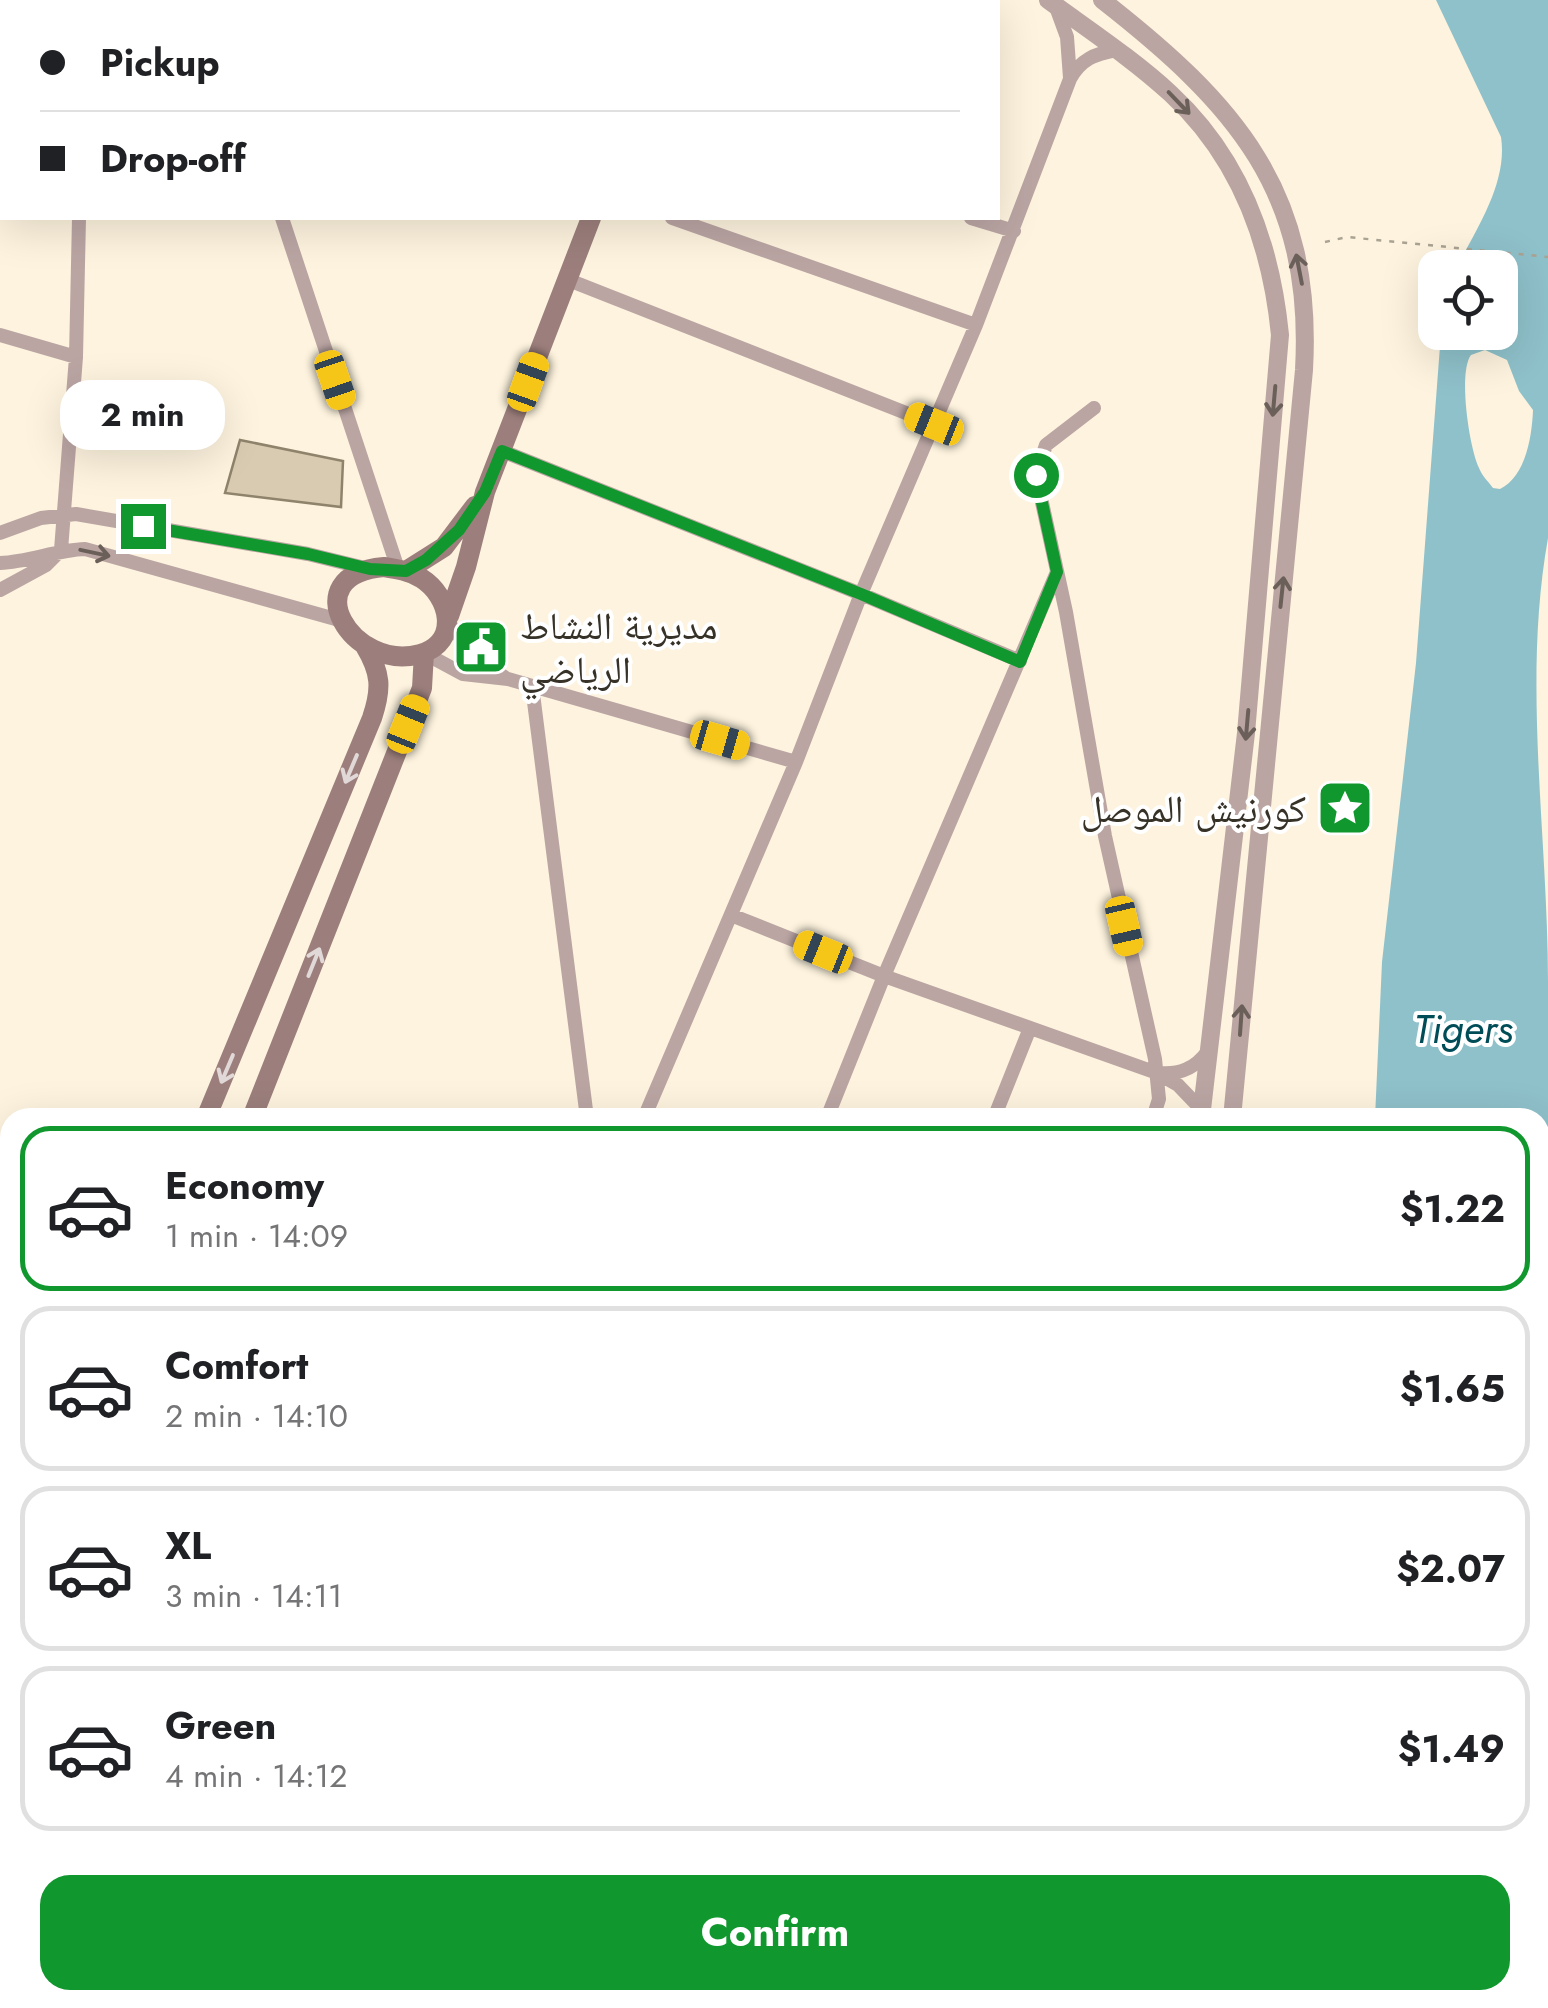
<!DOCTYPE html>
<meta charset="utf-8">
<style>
:root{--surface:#fff;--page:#f6f6f6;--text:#202124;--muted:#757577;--line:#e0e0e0;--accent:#10972d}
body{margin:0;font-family:Jost,"Noto Naskh Arabic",sans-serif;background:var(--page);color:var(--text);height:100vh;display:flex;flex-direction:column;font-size:38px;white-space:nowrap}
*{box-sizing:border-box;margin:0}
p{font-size:32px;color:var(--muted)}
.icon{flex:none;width:55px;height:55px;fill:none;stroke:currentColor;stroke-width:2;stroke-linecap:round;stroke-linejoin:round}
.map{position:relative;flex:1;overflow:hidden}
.details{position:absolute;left:0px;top:1108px;width:1550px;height:902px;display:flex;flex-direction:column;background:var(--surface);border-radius:30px 30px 0 0;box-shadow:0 10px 40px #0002}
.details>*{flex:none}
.hud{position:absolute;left:0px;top:0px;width:1000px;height:220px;box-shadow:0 10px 40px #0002;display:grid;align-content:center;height:220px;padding:0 40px;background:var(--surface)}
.buttons{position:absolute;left:1418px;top:250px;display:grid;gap:20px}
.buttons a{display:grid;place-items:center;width:100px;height:100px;border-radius:20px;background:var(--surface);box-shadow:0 10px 40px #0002;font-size:50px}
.end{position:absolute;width:45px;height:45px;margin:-22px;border:12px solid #10972d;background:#fff;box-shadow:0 0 0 5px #fff}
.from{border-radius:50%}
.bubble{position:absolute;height:70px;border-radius:30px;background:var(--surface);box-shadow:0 10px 40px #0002;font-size:32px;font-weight:700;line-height:70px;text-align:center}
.car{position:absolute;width:30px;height:60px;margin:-30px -15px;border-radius:12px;box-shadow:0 0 8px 2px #0007;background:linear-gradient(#f5c518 24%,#345 0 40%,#f5c518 0 76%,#345 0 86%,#f5c518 0)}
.hud b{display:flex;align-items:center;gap:35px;height:95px;font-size:38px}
.hud b+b{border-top:2px solid var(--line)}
.hud i{width:25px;height:25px;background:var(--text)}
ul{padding:18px 0 0;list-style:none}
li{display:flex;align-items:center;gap:30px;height:165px;margin:0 20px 15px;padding:0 20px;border:5px solid var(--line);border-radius:30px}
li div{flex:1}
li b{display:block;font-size:38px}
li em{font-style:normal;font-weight:700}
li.current{border-color:var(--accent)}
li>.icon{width:90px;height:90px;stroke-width:1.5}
.primary-button{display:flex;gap:20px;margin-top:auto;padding:20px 40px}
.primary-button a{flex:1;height:115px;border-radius:30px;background:var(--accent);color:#fff;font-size:40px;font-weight:700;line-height:115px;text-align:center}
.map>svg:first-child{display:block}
.water{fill:#8fc1ca;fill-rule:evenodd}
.building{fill:#d8cbb2;stroke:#8f836c;stroke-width:2.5}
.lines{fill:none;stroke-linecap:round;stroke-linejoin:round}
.path{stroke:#aaa292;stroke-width:2.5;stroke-dasharray:5 8;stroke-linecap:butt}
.minor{stroke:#baa5a3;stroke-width:14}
.tertiary{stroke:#baa5a3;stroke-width:18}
.secondary{stroke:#9c7f7c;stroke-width:20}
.primary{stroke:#876460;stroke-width:22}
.oneway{stroke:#6b6059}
.oneway2{stroke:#e1d9d8}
.route{stroke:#10972d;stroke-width:12}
.labels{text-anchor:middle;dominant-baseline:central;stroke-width:8;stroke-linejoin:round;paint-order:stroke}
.poi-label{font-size:38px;fill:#373228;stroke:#fff;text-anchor:start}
.water-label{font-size:40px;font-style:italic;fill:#004d58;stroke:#fff}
</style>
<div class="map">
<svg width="1548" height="2008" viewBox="0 0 1548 2008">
<rect width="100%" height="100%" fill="#fdf3de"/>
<!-- water -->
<path class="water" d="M 1436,0 L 1548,0 L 1548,538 C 1522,684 1548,835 1548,982 C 1548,1324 1548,1666 1548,2008 L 1506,2008 L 1504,2000 L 1540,2000 L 1540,1118 L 1375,1118 L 1382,962 L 1416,663 L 1441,333 L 1500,332 L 1500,268 L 1457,267 C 1477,228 1508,182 1501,137 ZM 1485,350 L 1507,360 L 1519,391 L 1533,410 C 1532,436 1526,476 1500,489 L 1493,488 C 1488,481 1482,476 1479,468 C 1469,447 1458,372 1471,355 Z"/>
<!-- building -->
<path class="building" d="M 240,440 L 343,461 L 341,507 L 225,493 Z"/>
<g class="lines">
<!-- path -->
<path class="path" d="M 1325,242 L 1347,237 L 1548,257"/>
<!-- minor -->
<path class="minor" d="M 230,0 L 231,2
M 87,2 L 87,0
M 243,2 L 243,0
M 1056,7 L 1067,37 L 1070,78
M 0,126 L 2,127
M 282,218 L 398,569
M 672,218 L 976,325
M 971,218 L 1014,231
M 566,279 L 934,424
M 0,335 L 76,357
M 1094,408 L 1046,445 L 1036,475 L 1066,612 L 1105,836 L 1155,1059 L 1159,1099 L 1153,1118
M 502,451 L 861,594 L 1020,661
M 0,533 L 41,518 L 76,514 L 308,554 L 369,569
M 0,563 C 29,562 56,550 85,549 L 339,620
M 0,590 L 46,565 L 61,550 L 76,357 L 79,218
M 448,622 L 475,656 L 507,679
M 424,653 L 463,674 L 508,679 L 796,762
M 532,686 L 587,1118
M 731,915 L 884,976 L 1157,1073 L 1178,1085 L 1202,1110
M 1158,1073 C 1179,1075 1195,1069 1208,1051
M 644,1118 L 796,762 L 861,594 L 976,325 L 1070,79 C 1081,59 1095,54 1116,50
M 827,1118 L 884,976 L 1057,572
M 994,1118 L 1030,1028
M 0,1353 L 10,1357
M 0,1548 L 10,1552
M 0,1973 L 10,1977
M 71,2000 L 92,2008
M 643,2000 L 662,2008
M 1175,2000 L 1197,2008
M 275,2008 L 278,2000
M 616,2008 L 619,2000
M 1115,2008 L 1118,2000
M 1304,2008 L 1305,2000"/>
<!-- tertiary -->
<path class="tertiary" d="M 1048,0 C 1089,30 1133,59 1171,94 C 1240,158 1271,243 1280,335 L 1246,733 L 1201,1118
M 1102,0 C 1235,104 1314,191 1304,370 L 1232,1118
M 0,1209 L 10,1212
M 1354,2000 L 1358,2008
M 1390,2000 L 1393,2008"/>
<!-- secondary -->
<path class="secondary" d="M 673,2 L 674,0
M 384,567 C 397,569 409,571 421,578 C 450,596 461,642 420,654 C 353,673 292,575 384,567 Z
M 406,571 L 444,547 L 475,506
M 449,616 L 466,567 L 485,492 L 591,218
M 206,1118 L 372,718 C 382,688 381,673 365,646
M 252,1118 L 422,688 L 424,653
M 0,1635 L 10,1610
M 0,1758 L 10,1734"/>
<!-- primary -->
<path class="primary" d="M 0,1244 L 10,1247
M 0,1303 L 10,1306
M 1540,1744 L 1548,1746
M 1540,1782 L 1548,1784"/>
</g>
<!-- one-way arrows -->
<defs><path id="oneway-shaft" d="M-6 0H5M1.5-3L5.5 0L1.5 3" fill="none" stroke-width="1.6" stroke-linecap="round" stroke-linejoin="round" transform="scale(2.5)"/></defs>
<g class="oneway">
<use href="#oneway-shaft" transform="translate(1179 103) rotate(46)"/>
<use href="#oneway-shaft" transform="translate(1299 269) rotate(-101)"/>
<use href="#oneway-shaft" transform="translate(1274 401) rotate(95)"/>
<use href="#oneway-shaft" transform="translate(95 553) rotate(12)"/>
<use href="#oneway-shaft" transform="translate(1282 592) rotate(-84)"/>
<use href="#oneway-shaft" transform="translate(1247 725) rotate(95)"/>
<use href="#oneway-shaft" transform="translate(1241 1020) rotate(-86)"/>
</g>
<g class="oneway2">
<use href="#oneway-shaft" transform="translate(351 769) rotate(113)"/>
<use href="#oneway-shaft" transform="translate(314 962) rotate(-68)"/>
<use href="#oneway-shaft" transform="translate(227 1069) rotate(113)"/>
</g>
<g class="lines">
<!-- route -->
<path class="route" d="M 143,526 L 308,554 L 370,569 L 406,571 L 426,560 L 459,530 L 485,492 L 502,451 L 861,594 L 1020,662 L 1057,572 L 1036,475"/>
</g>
<!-- icons -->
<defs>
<g id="civic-square" transform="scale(2.875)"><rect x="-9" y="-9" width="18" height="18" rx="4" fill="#10972d" stroke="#fff"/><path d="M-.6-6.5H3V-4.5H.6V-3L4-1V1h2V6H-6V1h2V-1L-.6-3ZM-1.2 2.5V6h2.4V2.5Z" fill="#fff"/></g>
<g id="sight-square" transform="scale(2.875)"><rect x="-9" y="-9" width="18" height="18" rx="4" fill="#10972d" stroke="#fff"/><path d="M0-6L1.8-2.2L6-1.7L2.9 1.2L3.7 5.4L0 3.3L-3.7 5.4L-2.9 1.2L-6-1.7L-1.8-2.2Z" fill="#fff"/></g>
</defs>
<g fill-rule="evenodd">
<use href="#civic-square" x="481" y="647"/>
<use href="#sight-square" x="1345" y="808"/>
</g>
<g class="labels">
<!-- poi labels -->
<g class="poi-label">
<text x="520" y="625">مديرية النشاط<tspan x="520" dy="44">الرياضي</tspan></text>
<text x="1306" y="808" text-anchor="end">كورنيش الموصل</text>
</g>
<!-- water labels -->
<g class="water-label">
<text x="1463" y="1029">Tigers</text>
</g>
</g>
</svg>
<div class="buttons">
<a><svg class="icon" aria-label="locate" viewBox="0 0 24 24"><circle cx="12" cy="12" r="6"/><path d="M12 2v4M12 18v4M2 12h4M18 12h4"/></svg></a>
</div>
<i class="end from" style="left:1036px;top:475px"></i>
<i class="end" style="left:143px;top:526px"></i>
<div class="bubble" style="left:60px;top:380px;width:165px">2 min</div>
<i class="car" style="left:335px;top:380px;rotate:161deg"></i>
<i class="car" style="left:528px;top:382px;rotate:20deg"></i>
<i class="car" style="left:934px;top:424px;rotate:292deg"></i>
<i class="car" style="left:408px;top:724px;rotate:22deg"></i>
<i class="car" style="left:720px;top:740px;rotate:106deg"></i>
<i class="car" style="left:1124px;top:926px;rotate:167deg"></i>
<i class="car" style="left:823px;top:952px;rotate:292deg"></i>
<div class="hud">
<b><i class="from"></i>Pickup</b>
<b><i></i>Drop-off</b>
</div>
<section class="details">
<ul>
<li class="current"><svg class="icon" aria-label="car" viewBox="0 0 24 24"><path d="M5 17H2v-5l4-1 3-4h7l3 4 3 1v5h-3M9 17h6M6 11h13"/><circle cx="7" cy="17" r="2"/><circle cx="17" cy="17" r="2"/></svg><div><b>Economy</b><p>1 min · 14:09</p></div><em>$1.22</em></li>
<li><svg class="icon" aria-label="car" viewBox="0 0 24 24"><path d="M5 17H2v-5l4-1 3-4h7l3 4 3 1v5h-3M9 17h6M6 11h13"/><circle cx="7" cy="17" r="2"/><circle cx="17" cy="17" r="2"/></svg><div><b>Comfort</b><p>2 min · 14:10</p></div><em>$1.65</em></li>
<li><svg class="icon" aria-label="car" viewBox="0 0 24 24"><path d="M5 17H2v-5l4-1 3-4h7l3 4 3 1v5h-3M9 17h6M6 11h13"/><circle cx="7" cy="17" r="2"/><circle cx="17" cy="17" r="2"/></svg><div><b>XL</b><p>3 min · 14:11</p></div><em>$2.07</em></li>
<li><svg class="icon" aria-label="car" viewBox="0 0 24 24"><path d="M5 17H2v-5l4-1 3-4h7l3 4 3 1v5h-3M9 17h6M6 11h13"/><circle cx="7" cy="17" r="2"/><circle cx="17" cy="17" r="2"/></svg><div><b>Green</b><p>4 min · 14:12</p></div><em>$1.49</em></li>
</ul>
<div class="primary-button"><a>Confirm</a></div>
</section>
</div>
